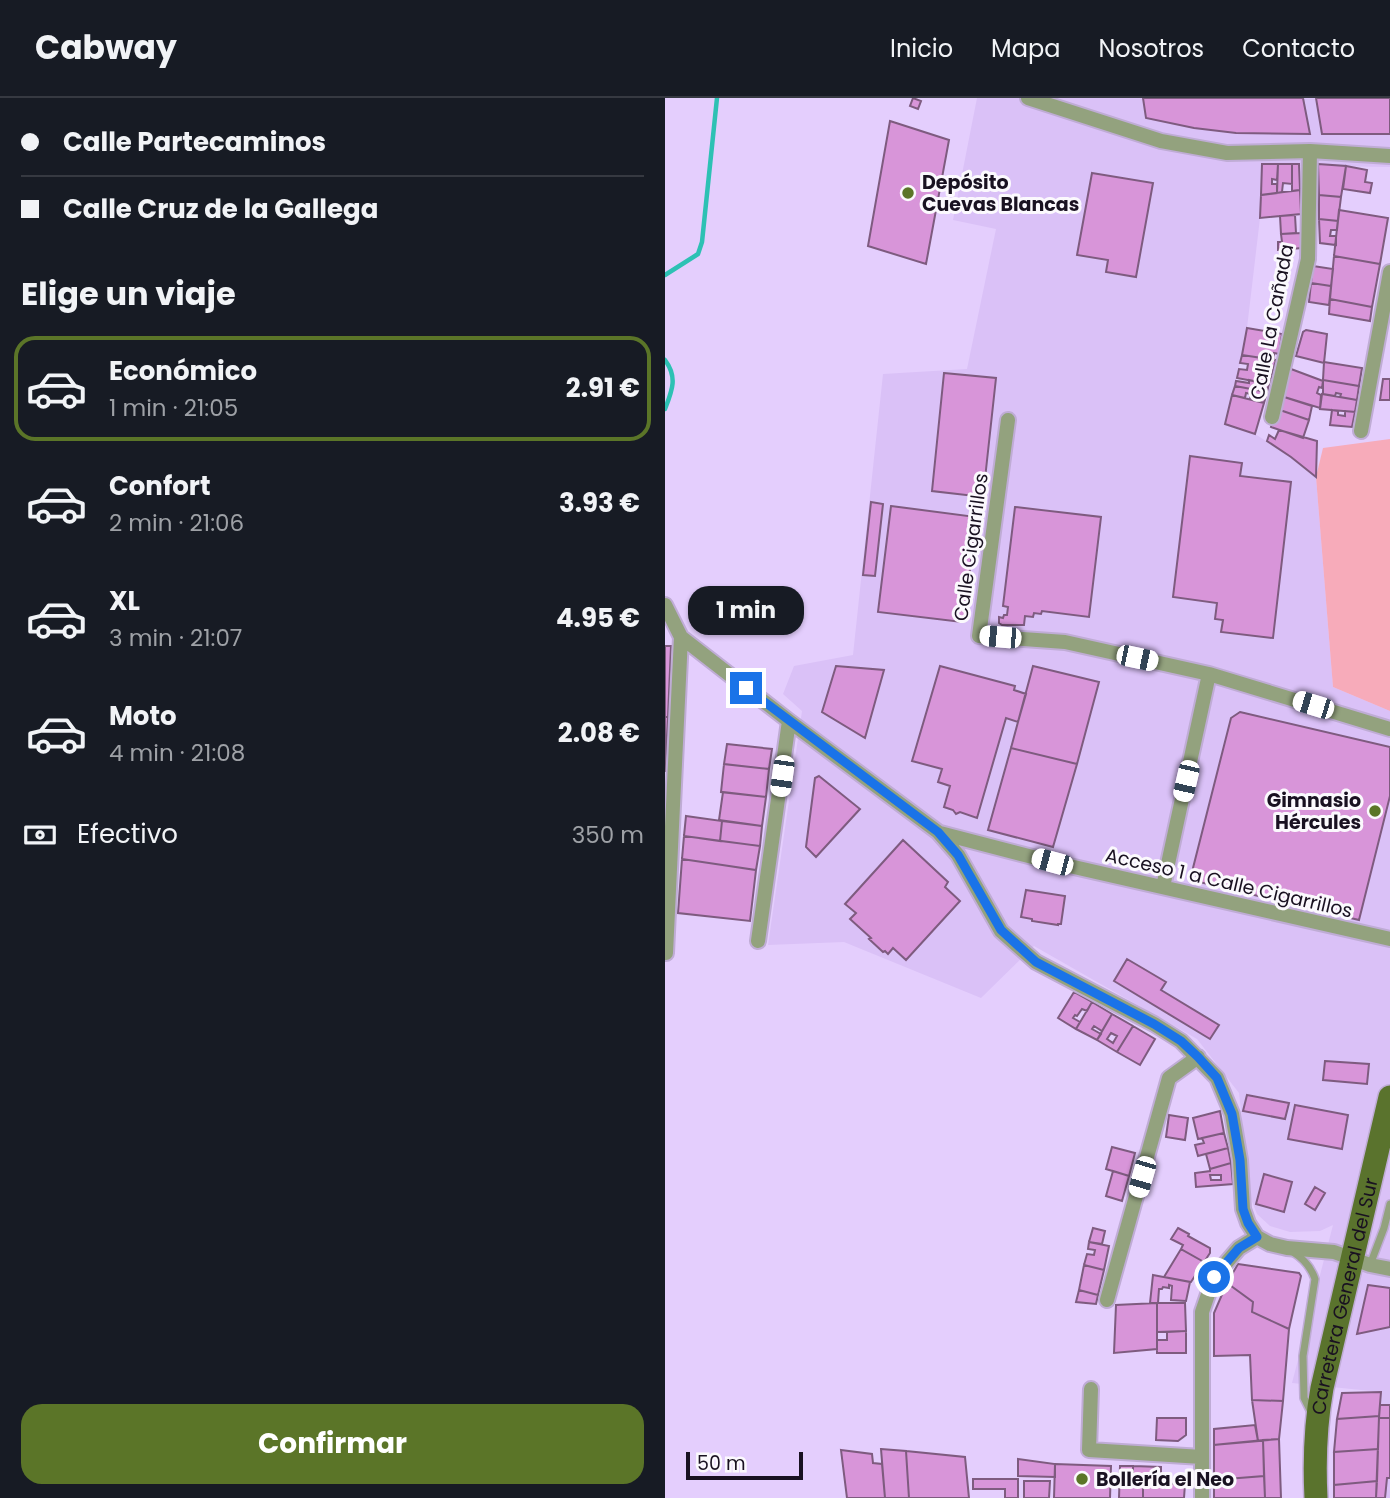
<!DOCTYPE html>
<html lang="es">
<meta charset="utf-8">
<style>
:root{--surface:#171b24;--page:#20242c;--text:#f1f3f6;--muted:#9ea1a6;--line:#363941;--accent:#5b7528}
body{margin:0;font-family:Poppins,sans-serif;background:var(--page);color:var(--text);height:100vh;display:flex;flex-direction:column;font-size:26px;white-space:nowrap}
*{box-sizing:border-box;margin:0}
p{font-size:23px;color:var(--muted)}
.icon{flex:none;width:38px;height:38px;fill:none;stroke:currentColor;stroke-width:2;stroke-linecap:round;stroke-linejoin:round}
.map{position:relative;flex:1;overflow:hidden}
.panel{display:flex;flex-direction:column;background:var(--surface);width:665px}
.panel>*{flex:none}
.banner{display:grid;align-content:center;height:154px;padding:0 21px;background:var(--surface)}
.scale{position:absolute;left:21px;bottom:18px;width:117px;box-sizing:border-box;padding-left:7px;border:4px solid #191121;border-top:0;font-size:19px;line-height:24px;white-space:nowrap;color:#191121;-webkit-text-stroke:5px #fbf9fd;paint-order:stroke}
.end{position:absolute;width:32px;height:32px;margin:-16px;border:9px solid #1a73e8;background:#fff;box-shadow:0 0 0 4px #fff}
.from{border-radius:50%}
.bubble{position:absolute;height:49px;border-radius:21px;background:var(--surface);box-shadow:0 2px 5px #0004;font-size:23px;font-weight:700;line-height:49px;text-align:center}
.car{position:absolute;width:21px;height:42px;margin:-21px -10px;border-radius:9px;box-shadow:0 0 5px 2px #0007;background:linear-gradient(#fff 24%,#345 0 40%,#fff 0 76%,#345 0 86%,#fff 0)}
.banner b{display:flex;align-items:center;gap:24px;height:66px;font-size:26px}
.banner b+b{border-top:2px solid var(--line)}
.banner i{width:18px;height:18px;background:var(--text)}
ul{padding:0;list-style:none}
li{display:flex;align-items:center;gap:21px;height:105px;margin:0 14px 10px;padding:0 7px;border:4px solid transparent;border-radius:21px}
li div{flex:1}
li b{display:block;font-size:26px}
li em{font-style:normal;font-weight:700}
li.on{border-color:var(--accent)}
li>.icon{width:63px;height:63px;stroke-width:1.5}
h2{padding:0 21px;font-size:32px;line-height:84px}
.pay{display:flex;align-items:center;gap:18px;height:77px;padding:0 21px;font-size:26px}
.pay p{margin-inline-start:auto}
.primary-button{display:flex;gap:14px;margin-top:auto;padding:14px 21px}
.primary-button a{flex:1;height:80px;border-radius:21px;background:var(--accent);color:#fff;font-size:28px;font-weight:700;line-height:80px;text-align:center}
header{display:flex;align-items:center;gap:42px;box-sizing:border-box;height:98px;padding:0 35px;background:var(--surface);border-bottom:2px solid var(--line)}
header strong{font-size:33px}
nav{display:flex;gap:38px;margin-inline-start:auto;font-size:24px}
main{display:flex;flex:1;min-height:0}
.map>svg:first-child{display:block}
.built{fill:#dac1f7}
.green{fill:#f7abba}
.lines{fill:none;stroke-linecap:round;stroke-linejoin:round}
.stream{stroke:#2dc1b4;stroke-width:4.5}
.building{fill:#d895d9;stroke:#7e5b7f;stroke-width:2;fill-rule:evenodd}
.lane-casing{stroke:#bfacd5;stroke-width:10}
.street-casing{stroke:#bfacd5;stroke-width:18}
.primary-casing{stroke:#bfacd5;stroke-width:26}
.lane{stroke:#93a27e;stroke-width:7}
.street{stroke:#93a27e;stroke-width:14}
.primary{stroke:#5a732d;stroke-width:23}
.route{stroke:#1a73e8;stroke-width:9}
.poi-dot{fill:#5b7528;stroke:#fbf9fd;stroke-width:2.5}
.labels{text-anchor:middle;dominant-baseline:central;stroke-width:6;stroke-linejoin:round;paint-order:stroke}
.poi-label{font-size:19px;font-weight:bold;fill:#191121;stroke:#fbf9fd;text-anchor:start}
.street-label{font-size:19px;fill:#191121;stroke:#fbf9fd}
</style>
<header>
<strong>Cabway</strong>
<nav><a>Inicio</a><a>Mapa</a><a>Nosotros</a><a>Contacto</a></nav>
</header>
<main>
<section class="panel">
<div class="banner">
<b><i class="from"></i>Calle Partecaminos</b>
<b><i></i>Calle Cruz de la Gallega</b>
</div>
<h2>Elige un viaje</h2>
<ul>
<li class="on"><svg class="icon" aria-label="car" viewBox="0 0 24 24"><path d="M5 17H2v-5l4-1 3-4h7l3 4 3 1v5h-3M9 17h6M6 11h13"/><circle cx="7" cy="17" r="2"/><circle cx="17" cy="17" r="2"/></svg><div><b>Económico</b><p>1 min · 21:05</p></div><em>2.91 €</em></li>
<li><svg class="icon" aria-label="car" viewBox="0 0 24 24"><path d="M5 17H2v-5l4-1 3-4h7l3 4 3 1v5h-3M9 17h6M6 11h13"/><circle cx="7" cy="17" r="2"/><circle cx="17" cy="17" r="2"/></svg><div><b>Confort</b><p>2 min · 21:06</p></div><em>3.93 €</em></li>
<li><svg class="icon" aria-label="car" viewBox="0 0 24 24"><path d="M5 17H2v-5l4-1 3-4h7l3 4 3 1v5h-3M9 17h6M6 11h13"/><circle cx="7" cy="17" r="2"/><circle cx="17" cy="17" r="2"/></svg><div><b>XL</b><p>3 min · 21:07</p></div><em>4.95 €</em></li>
<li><svg class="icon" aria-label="car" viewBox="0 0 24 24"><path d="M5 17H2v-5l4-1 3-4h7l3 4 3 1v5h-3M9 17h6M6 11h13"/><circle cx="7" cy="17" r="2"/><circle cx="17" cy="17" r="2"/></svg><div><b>Moto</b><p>4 min · 21:08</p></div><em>2.08 €</em></li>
</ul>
<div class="pay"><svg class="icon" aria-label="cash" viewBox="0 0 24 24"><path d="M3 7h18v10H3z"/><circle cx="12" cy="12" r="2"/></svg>Efectivo<p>350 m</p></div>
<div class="primary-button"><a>Confirmar</a></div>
</section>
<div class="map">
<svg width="725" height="1400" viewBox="0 0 725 1400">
<rect width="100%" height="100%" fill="#e4cefd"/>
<!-- built -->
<path class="built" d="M 312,0 L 725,0 L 725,69 L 597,67 L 595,120 L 582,230 L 577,257 L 560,326 L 590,336 L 626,359 L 651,379 L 668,589 L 725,613 L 725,1400 L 711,1400 L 716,1294 L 627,1285 L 668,1127 L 655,1133 L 625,1134 L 605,1128 L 592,1116 L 586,1101 L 574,995 L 532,941 L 369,848 L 316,900 L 179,844 L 103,847 L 137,613 L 118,596 L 129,568 L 188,557 L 218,276 L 302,271 L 331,131 L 288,122 Z"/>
<!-- green -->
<path class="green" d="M 725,341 L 725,613 L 668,589 L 651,379 L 658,350 Z"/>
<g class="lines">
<!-- stream -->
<path class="stream" d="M 0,177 L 33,156 L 37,144 L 52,0
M 0,262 C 13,279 7,293 0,311"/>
</g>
<!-- building -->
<path class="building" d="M 248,0 L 256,3 L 253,11 L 245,8 Z
M 478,0 L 638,0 L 645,36 L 571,35 L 529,30 L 481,20 Z
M 651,0 L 725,0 L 725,36 L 657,36 Z
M 225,23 L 284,42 L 261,166 L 203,148 Z
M 597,66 L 613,66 L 612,82 L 607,81 L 607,86 L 612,86 L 612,95 L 596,97 Z
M 613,66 L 627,66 L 627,86 L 618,85 L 617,94 L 612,95 Z
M 627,66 L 634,66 L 635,92 L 627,93 Z
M 653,66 L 681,68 L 676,99 L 654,97 Z
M 681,68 L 702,72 L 700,84 L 707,85 L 705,95 L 678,91 Z
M 427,75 L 488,85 L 471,179 L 441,174 L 443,162 L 412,157 Z
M 635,92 L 636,116 L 595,120 L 596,97 Z
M 654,97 L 676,99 L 673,123 L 654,121 Z
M 674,112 L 723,120 L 715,166 L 669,158 Z
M 630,117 L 631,135 L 616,136 L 615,118 Z
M 654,121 L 673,123 L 672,132 L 666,132 L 665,138 L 671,138 L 671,147 L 655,145 Z
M 637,135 L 637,150 L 613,152 L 613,144 L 617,144 L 616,136 Z
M 669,158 L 715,166 L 707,209 L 665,201 Z
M 648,168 L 668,171 L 666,188 L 646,185 Z
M 646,185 L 666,188 L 664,207 L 644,204 Z
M 665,201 L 707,209 L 705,223 L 664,216 Z
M 582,230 L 617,236 L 614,256 L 609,255 L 609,262 L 577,257 Z
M 641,232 L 662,236 L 659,265 L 631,258 L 638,234 Z
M 577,257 L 611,262 L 604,286 L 572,280 L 574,271 L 582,272 L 583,266 L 575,265 Z
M 659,264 L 697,270 L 694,288 L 658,282 Z
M 626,271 L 658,283 L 657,290 L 654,289 L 652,295 L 656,297 L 655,310 L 616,298 Z
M 279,275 L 331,280 L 318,399 L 267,393 Z
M 718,281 L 725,281 L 725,302 L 715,302 Z
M 584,282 L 604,286 L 602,294 L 570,288 L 571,283 L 584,285 Z
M 658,282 L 694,288 L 692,302 L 675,299 L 676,296 L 671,295 L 670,298 L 658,296 Z
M 570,288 L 602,294 L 599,305 L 585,301 L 586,296 L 581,295 L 580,300 L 567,297 Z
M 657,296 L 692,302 L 690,314 L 655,311 Z
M 567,297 L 599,305 L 590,336 L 560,326 Z
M 616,298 L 647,308 L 644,322 L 612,311 Z
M 612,311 L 644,322 L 638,340 L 606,329 Z
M 667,312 L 673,313 L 673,317 L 680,318 L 680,313 L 690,314 L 687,329 L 665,327 Z
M 614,332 L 652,343 L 651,379 L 626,359 L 602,343 L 604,337 L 610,341 Z
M 525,358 L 577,365 L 575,378 L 626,384 L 608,540 L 556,534 L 558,522 L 550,521 L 552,505 L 508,499 Z
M 206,404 L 218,406 L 210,478 L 198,477 Z
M 226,408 L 311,419 L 299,523 L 297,524 L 213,514 Z
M 350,409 L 436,419 L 424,519 L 377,513 L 376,516 L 369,515 L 368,519 L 360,518 L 359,527 L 337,527 L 334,525 L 334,519 L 338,520 L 339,517 L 342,517 L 343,509 L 338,508 Z
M 0,548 L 6,548 L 3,619 L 0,619 Z
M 171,568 L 219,572 L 200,640 L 157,614 Z
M 275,568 L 350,588 L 349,592 L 361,596 L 353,624 L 341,620 L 312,720 L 295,714 L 291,716 L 288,712 L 279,709 L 285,688 L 273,684 L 277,671 L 247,663 Z
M 368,568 L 434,584 L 412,666 L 346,650 Z
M 575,614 L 725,649 L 725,698 L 694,822 L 534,784 L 528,770 L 566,620 Z
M 0,619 L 3,619 L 0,674 Z
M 62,646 L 107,651 L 104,671 L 59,666 Z
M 346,650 L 412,666 L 388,749 L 323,732 Z
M 59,666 L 104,671 L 101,699 L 56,694 Z
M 154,678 L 195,711 L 151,759 L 141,749 L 150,680 Z
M 58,694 L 101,699 L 97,728 L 54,722 Z
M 21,718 L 57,723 L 55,743 L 19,738 Z
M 57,723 L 97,728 L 95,748 L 55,743 Z
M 19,738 L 95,748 L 91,772 L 17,761 Z
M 238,742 L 283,784 L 280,789 L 295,803 L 241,862 L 228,850 L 223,856 L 220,853 L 218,854 L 204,841 L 206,840 L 185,821 L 191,815 L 180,806 Z
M 17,761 L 91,772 L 85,823 L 13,815 Z
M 361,792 L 400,798 L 396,826 L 393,826 L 393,827 L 367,823 L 367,821 L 356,819 Z
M 462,861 L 501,884 L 496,892 L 554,927 L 545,941 L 449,883 Z
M 409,894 L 427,904 L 422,913 L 417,911 L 412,918 L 410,917 L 408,920 L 415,924 L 411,931 L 393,920 Z
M 427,904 L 447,916 L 437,933 L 429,928 L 427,931 L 436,936 L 432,942 L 411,931 Z
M 447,916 L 468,928 L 452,954 L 432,942 ZM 446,935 L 452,938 L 448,945 L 442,941 Z
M 468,928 L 490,941 L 475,967 L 452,954 Z
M 660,963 L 704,966 L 702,986 L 658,982 Z
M 582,997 L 624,1005 L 620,1021 L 578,1013 Z
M 630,1007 L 683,1017 L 677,1051 L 623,1041 Z
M 555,1013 L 559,1035 L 533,1041 L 528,1020 Z
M 504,1017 L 523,1020 L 520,1042 L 501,1039 Z
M 559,1035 L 563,1050 L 533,1058 L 530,1047 L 539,1045 L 537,1040 Z
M 447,1049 L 470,1055 L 464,1078 L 441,1071 Z
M 563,1050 L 566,1065 L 545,1071 L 541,1056 Z
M 566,1065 L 568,1086 L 531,1089 L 530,1075 L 545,1073 L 545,1071 ZM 545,1077 L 556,1077 L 556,1082 L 546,1082 Z
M 448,1073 L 464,1078 L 457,1103 L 441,1098 Z
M 599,1076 L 627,1084 L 619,1114 L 591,1106 Z
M 650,1089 L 660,1095 L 650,1112 L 640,1106 Z
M 428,1130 L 440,1133 L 437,1146 L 424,1144 Z
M 513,1130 L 524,1136 L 523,1138 L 545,1150 L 545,1155 L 539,1164 L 516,1151 L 518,1147 L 506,1141 Z
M 424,1144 L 444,1148 L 439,1172 L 419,1167 L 422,1156 L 429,1157 L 430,1152 L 423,1151 Z
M 516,1151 L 539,1164 L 526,1184 L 499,1179 Z
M 573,1166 L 634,1175 L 636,1178 L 624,1231 L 587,1214 L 588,1204 L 562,1185 Z
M 419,1167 L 439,1172 L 433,1197 L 414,1192 Z
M 488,1177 L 525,1184 L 521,1203 L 506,1202 L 507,1188 L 504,1187 L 504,1190 L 498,1189 L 497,1191 L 494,1191 L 493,1205 L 485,1205 Z
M 562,1185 L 588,1204 L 587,1214 L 624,1231 L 618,1303 L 587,1302 L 585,1257 L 549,1258 L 549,1215 Z
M 703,1187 L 725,1190 L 725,1229 L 692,1236 Z
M 414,1192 L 433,1197 L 431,1206 L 411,1204 Z
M 492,1205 L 520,1205 L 521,1233 L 492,1234 Z
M 492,1205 L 492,1251 L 449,1255 L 451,1207 Z
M 521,1233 L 521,1255 L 492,1255 L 492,1242 L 502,1242 L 502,1234 Z
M 716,1294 L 714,1318 L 672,1321 L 677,1295 Z
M 587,1302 L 618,1303 L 614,1341 L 593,1343 Z
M 715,1307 L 725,1307 L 725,1320 L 714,1320 Z
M 714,1318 L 713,1351 L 669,1354 L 672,1321 Z
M 492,1320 L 521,1320 L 521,1337 L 513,1343 L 491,1342 Z
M 714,1320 L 725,1320 L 725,1380 L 722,1380 L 720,1400 L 711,1400 Z
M 590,1327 L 593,1343 L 549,1347 L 549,1331 Z
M 614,1341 L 616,1400 L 600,1400 L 598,1342 Z
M 598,1342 L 599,1378 L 549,1382 L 549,1347 Z
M 216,1351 L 241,1353 L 244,1400 L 220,1400 Z
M 713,1351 L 712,1383 L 669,1387 L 669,1354 Z
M 176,1352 L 207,1356 L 208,1365 L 217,1366 L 220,1400 L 182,1400 Z
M 241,1353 L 300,1359 L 304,1400 L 244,1400 Z
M 353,1361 L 390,1366 L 390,1379 L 353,1378 Z
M 390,1366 L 446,1368 L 445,1400 L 389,1400 Z
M 455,1368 L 468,1368 L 468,1385 L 478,1385 L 478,1400 L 454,1400 Z
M 468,1368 L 496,1369 L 496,1386 L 489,1386 L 489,1379 L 476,1379 L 476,1385 L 468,1385 Z
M 599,1378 L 600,1400 L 549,1400 L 549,1382 Z
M 308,1381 L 353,1381 L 353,1400 L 340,1400 L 340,1391 L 308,1391 Z
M 359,1383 L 385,1383 L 384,1400 L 359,1400 Z
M 712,1383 L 711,1400 L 669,1400 L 669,1387 Z
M 478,1385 L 520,1386 L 519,1400 L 478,1400 Z"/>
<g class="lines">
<!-- lane casing -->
<g class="lane-casing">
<path id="lane" d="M 628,1154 C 639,1161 646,1169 650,1181 L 638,1258 L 639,1300 L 647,1316
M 705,1167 L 719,1130 L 725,1106"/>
</g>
<!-- street casing -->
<g class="street-casing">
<path id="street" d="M 363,0 L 496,43 L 562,55 L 645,53 L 725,58
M 607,319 L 643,161 L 645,53
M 343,322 L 314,538 L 400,544 L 544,576 L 725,631
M 696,333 L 725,174
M 0,507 L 16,539 L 124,623 L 273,734 L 293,757 L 336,833 L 371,864 L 489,926 L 516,943 L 552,980 L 567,1016 L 575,1062 L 578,1111 L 583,1125 L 592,1139 L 605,1146 L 622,1150 L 669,1154 L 705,1167 L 725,1171
M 275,735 L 387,764 L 725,841
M 498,789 L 544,576
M 93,843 L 124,623
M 1,855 L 16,539
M 442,1202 L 504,980 L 533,959
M 426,1291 L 424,1352 L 537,1359
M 537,1400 L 537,1214 L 549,1179 L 574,1150 L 592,1139"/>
</g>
<!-- primary casing -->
<g class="primary-casing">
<g id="primary">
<path id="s1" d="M 651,1400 C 649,1361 650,1329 657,1290 L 725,999"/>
</g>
</g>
<!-- lane -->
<use href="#lane" class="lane"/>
<!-- street -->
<use href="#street" class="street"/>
<!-- primary -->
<use href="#primary" class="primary"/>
</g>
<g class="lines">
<!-- route -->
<path class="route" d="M 81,590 L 273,734 L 293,757 L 336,832 L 371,864 L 489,926 L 516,943 L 533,959 L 552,980 L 567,1016 L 575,1062 L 578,1111 L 583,1125 L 592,1139 L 574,1150 L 549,1179"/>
</g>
<!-- markers -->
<g class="poi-dot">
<circle cx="243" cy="95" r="7"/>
<circle cx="710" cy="713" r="7"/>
<circle cx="417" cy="1381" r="7"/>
</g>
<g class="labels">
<!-- poi labels -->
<g class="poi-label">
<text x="257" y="84">Depósito<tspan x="257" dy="22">Cuevas Blancas</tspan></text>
<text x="696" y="702" text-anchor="end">Gimnasio<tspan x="696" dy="22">Hércules</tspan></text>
<text x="431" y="1381">Bollería el Neo</text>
</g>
<!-- street labels -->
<g class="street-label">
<text transform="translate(607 224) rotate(-79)">Calle La Cañada</text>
<text transform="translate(306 449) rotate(-82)">Calle Cigarrillos</text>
<text transform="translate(564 785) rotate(13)">Acceso 1 a Calle Cigarrillos</text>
<text stroke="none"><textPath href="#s1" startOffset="205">Carretera General del Sur</textPath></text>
</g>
</g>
</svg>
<div class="scale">50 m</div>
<i class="end from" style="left:549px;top:1179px"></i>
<i class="end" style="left:81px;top:590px"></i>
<div class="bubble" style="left:23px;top:488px;width:116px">1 min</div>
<i class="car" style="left:335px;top:539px;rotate:275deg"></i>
<i class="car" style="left:472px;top:560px;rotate:102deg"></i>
<i class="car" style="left:648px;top:607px;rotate:287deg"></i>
<i class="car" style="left:117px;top:678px;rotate:188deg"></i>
<i class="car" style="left:521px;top:683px;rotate:193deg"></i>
<i class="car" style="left:387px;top:764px;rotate:285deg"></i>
<i class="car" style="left:477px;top:1079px;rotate:196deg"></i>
</div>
</main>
